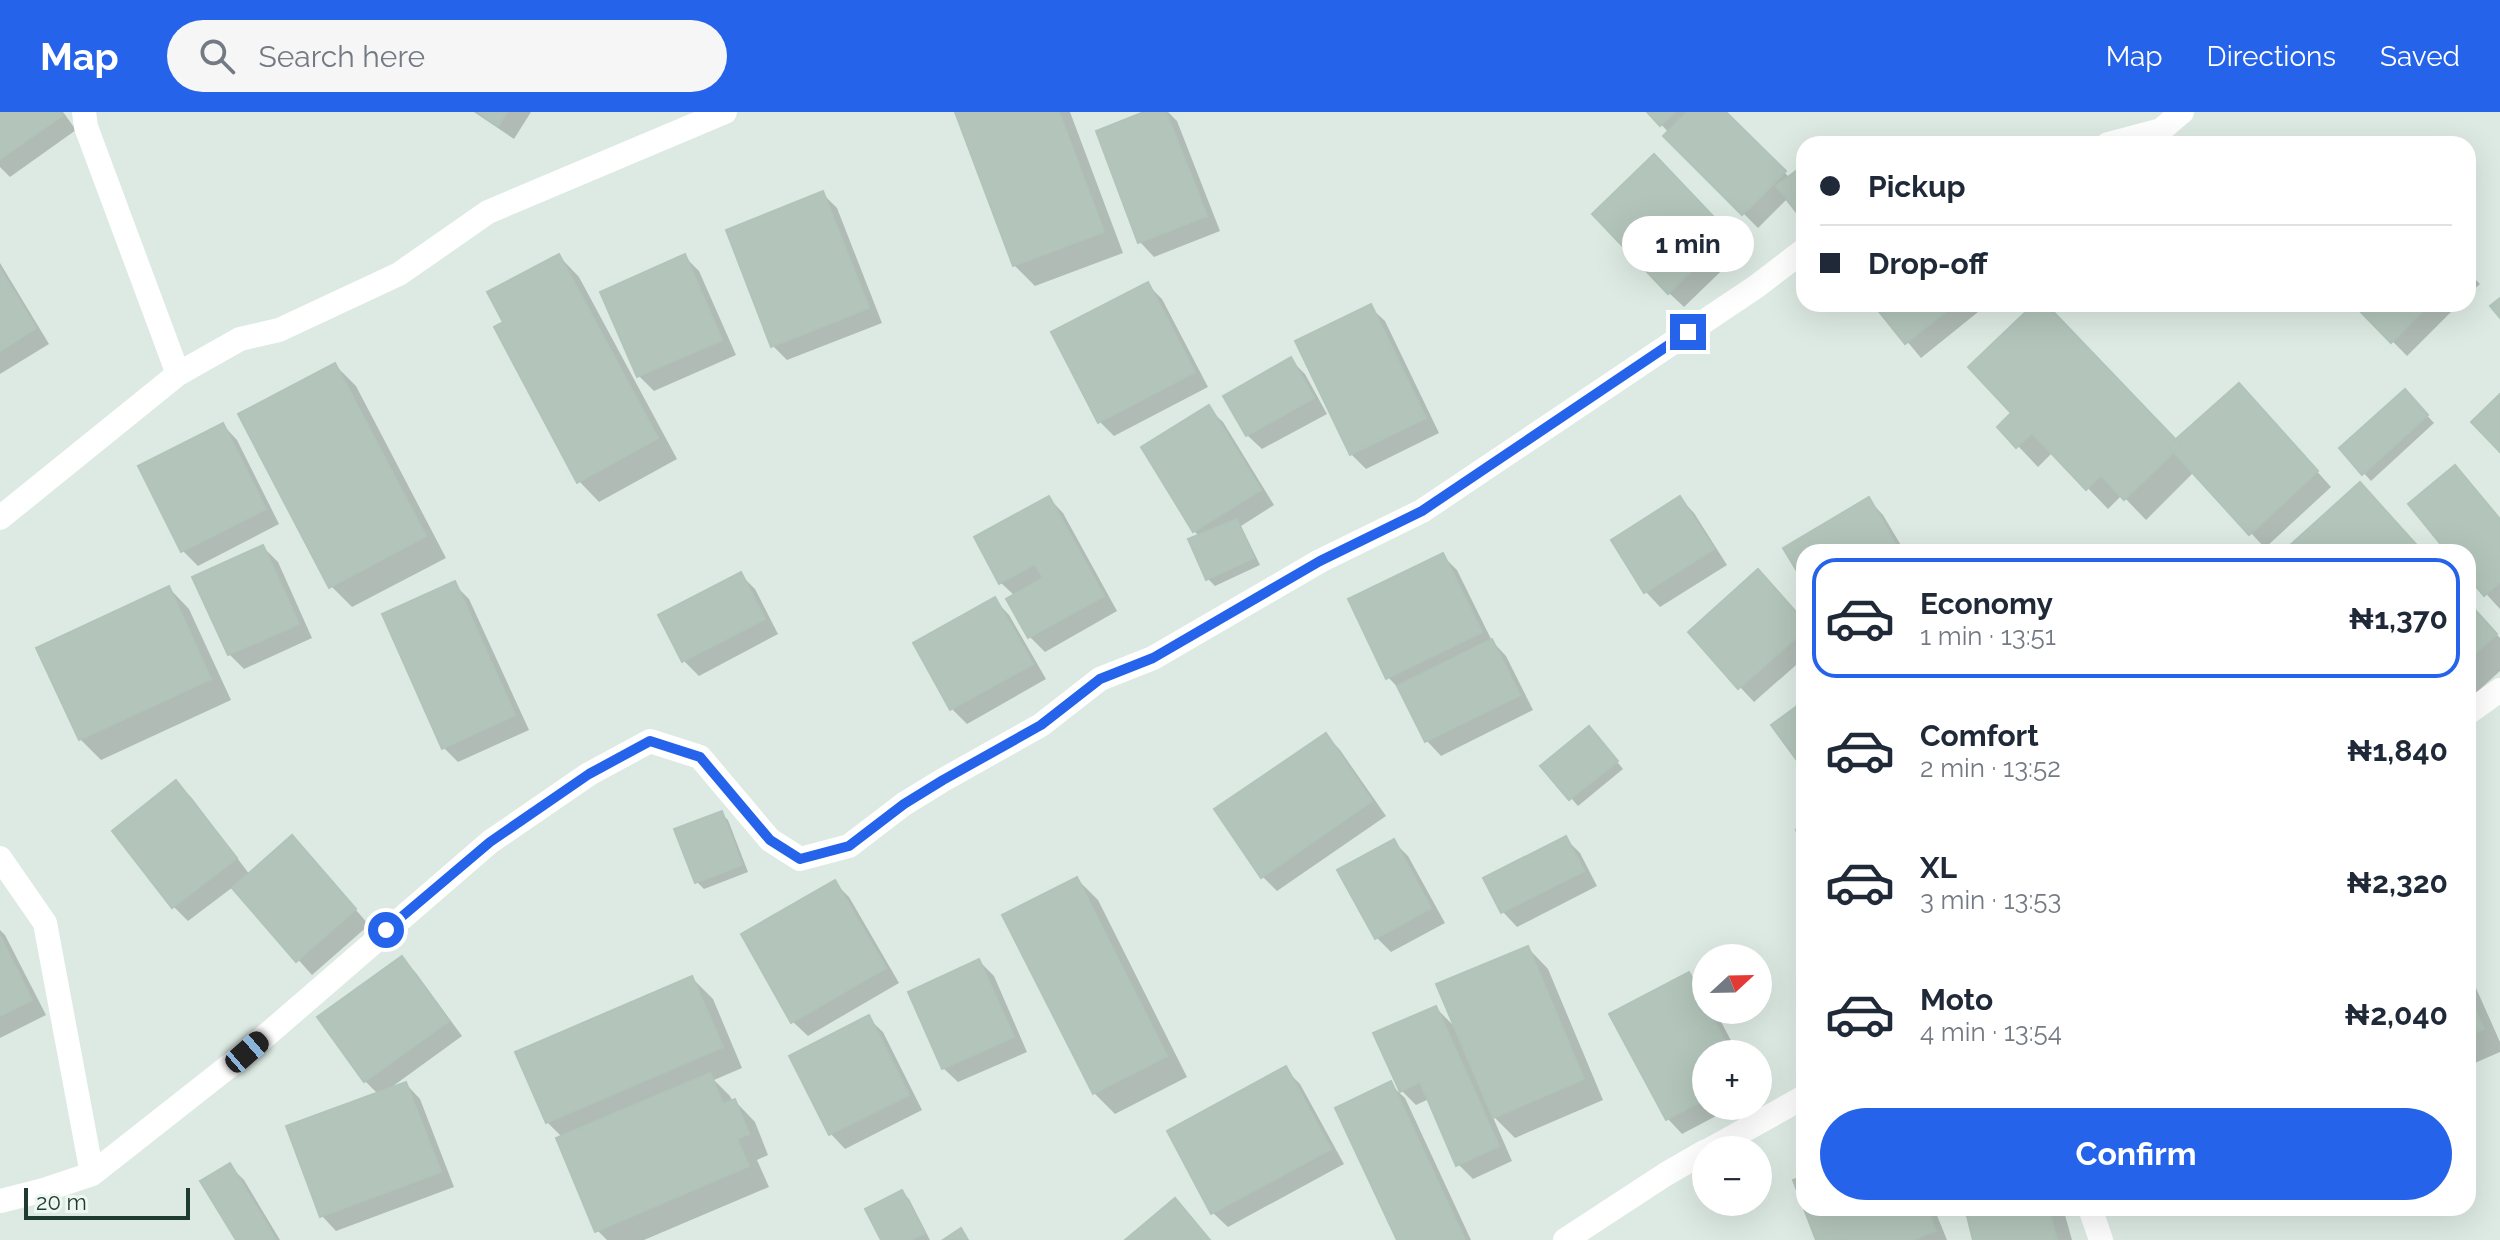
<!DOCTYPE html>
<meta charset="utf-8">
<style>
:root{--surface:#fff;--page:#f6f6f7;--text:#1f2937;--muted:#747a83;--line:#e0e1e3;--accent:#2563eb}
body{margin:0;font-family:Raleway,sans-serif;background:var(--page);color:var(--text);height:100vh;display:flex;flex-direction:column;font-size:30px;white-space:nowrap}
*{box-sizing:border-box;margin:0}
p{font-size:26px;color:var(--muted)}
.icon{flex:none;width:44px;height:44px;fill:none;stroke:currentColor;stroke-width:2;stroke-linecap:round;stroke-linejoin:round}
.map{position:relative;flex:1;overflow:hidden}
.drawer{position:absolute;left:1796px;top:432px;width:680px;height:672px;display:flex;flex-direction:column;background:var(--surface);border-radius:24px;box-shadow:0 8px 32px #0002}
.drawer>*{flex:none}
.guide{position:absolute;left:1796px;top:24px;width:680px;height:176px;border-radius:24px;box-shadow:0 8px 32px #0002;display:grid;align-content:center;height:176px;padding:0 24px;background:var(--surface)}
.needle{width:52px;rotate:68deg}
.fabs{position:absolute;left:1692px;top:832px;display:grid;gap:16px}
.fabs a{display:grid;place-items:center;width:80px;height:80px;border-radius:50%;background:var(--surface);box-shadow:0 8px 32px #0002;font-size:40px}
.scale{position:absolute;left:24px;bottom:20px;width:166px;box-sizing:border-box;padding-left:8px;border:4px solid #1e3b2f;border-top:0;font-size:22px;line-height:28px;white-space:nowrap;color:#1e3b2f;-webkit-text-stroke:6px #eef7f1;paint-order:stroke}
.end{position:absolute;width:36px;height:36px;margin:-18px;border:10px solid #2563eb;background:#fff;box-shadow:0 0 0 4px #fff}
.from{border-radius:50%}
.bubble{position:absolute;height:56px;border-radius:28px;background:var(--surface);box-shadow:0 8px 32px #0002;font-size:26px;font-weight:700;line-height:56px;text-align:center}
.car{position:absolute;width:24px;height:48px;margin:-24px -12px;border-radius:10px;box-shadow:0 0 6px 2px #0007;background:linear-gradient(#222 24%,#8ab4d8 0 40%,#222 0 76%,#8ab4d8 0 86%,#222 0)}
.guide b{display:flex;align-items:center;gap:28px;height:76px;font-size:30px}
.guide b+b{border-top:2px solid var(--line)}
.guide i{width:20px;height:20px;background:var(--text)}
ul{padding:14px 0 0;list-style:none}
li{display:flex;align-items:center;gap:24px;height:120px;margin:0 16px 12px;padding:0 8px;border:4px solid transparent;border-radius:24px}
li div{flex:1}
li b{display:block;font-size:30px}
li em{font-style:normal;font-weight:700}
li.on{border-color:var(--accent)}
li>.icon{width:72px;height:72px;stroke-width:1.5}
.button{display:flex;gap:16px;margin-top:auto;padding:16px 24px}
.button a{flex:1;height:92px;border-radius:48px;background:var(--accent);color:#fff;font-size:32px;font-weight:700;line-height:92px;text-align:center}
header{display:flex;align-items:center;gap:48px;box-sizing:border-box;height:112px;padding:0 40px;background:var(--accent);color:#fff}
header strong{font-size:38px}
nav{display:flex;gap:44px;margin-inline-start:auto;font-size:28px}
.search{width:560px;height:72px;background:var(--page);display:flex;align-items:center;gap:20px;box-sizing:border-box;padding:0 28px;border-radius:44px;color:var(--muted);font-size:30px}
.map>svg:first-child{display:block}
.shadow{fill:#0003}
.building{fill:#b3c5bb;stroke:#b0c4b9;stroke-width:2}
.lines{fill:none;stroke-linecap:round;stroke-linejoin:round}
.minor{stroke:#fff;stroke-width:24}
.route{stroke:#2563eb;stroke-width:10}
</style>
<header>
<strong>Map</strong>
<div class="search"><svg class="icon" aria-label="search" viewBox="0 0 24 24"><circle cx="10" cy="10" r="6"/><path d="M15 15l6 6"/></svg>Search here</div>
<nav><a>Map</a><a>Directions</a><a>Saved</a></nav>
</header>
<div class="map">
<svg width="2500" height="1128" viewBox="0 0 2500 1128">
<rect width="100%" height="100%" fill="#ddeae3"/>
<!-- shadow -->
<path class="shadow" d="M 0,0 L 63,0 L 76,18 L 10,65 L 0,55 Z
M 474,0 L 531,0 L 514,27 Z
M 957,0 L 1070,0 L 1123,141 L 1035,174 L 1014,153 Z
M 1149,0 L 1168,0 L 1177,9 L 1220,119 L 1154,145 L 1140,130 Z
M 1650,0 L 1723,0 L 1790,66 L 1804,55 L 1804,107 L 1788,86 L 1758,116 L 1666,24 L 1669,21 Z
M 1668,60 L 1743,138 L 1684,195 L 1669,181 Z
M 823,82 L 837,96 L 882,211 L 787,248 L 773,234 Z
M 559,144 L 579,165 L 677,347 L 599,390 L 579,369 Z
M 684,144 L 699,159 L 736,243 L 654,279 L 639,264 Z
M 0,151 L 49,232 L 0,262 Z
M 2468,160 L 2480,172 L 2468,183 Z
M 1147,172 L 1162,187 L 1208,275 L 1114,324 L 1099,309 Z
M 1876,192 L 1988,192 L 1921,246 Z
M 2037,192 L 2043,192 L 2176,330 L 2253,288 L 2331,375 L 2265,436 L 2194,360 L 2146,408 L 2122,383 L 2108,397 L 2053,340 L 2038,355 L 2000,315 L 2014,301 Z
M 2356,192 L 2459,192 L 2407,244 Z
M 1370,195 L 1385,209 L 1439,321 L 1366,357 L 1351,342 Z
M 1291,248 L 1305,262 L 1327,302 L 1262,337 L 1247,323 Z
M 335,253 L 356,274 L 446,446 L 352,495 L 331,474 Z
M 2412,287 L 2434,311 L 2371,369 L 2341,336 Z
M 1208,296 L 1223,310 L 1274,393 L 1241,414 L 1260,453 L 1215,474 L 1207,466 L 1200,425 L 1194,419 Z
M 223,313 L 237,328 L 279,412 L 198,454 L 183,439 L 140,355 Z
M 2455,356 L 2500,407 L 2500,497 L 2468,462 L 2468,440 L 2450,440 Z
M 1049,386 L 1063,401 L 1117,499 L 1045,540 L 1030,525 L 1009,488 L 1015,484 L 1001,471 Z
M 1680,386 L 1694,401 L 1727,453 L 1660,495 L 1646,480 L 1613,428 Z
M 1869,388 L 1883,403 L 1905,440 L 1804,440 L 1804,467 L 1786,437 Z
M 263,435 L 278,450 L 312,526 L 244,557 L 229,542 Z
M 1442,443 L 1457,458 L 1492,529 L 1506,544 L 1533,598 L 1441,644 L 1427,629 L 1402,580 L 1388,565 Z
M 740,462 L 755,477 L 778,522 L 699,564 L 684,549 L 661,504 Z
M 454,472 L 469,487 L 529,618 L 458,650 L 444,636 Z
M 169,476 L 189,497 L 231,588 L 101,648 L 80,627 Z
M 995,488 L 1009,503 L 1046,567 L 967,612 L 952,597 L 916,532 Z
M 2468,491 L 2500,526 L 2500,559 L 2468,588 Z
M 1804,510 L 1804,546 L 1754,590 L 1740,575 Z
M 1326,623 L 1340,638 L 1386,704 L 1277,779 L 1262,764 Z
M 1596,624 L 1623,657 L 1578,694 L 1543,654 Z
M 176,671 L 191,685 L 250,763 L 306,740 L 369,813 L 312,863 L 233,775 L 188,809 L 174,795 L 115,719 Z
M 721,701 L 728,708 L 748,760 L 704,777 L 697,770 Z
M 1565,726 L 1580,741 L 1597,774 L 1517,815 L 1503,800 Z
M 1393,729 L 1408,744 L 1445,811 L 1391,840 L 1376,825 Z
M 1077,767 L 1098,788 L 1187,965 L 1115,1002 L 1094,981 Z
M 834,770 L 849,785 L 899,871 L 808,924 L 793,910 Z
M 0,818 L 5,823 L 46,903 L 0,926 Z
M 1528,836 L 1548,857 L 1603,988 L 1515,1026 L 1492,1003 L 1512,1049 L 1473,1067 L 1458,1052 L 1429,987 L 1416,993 L 1402,979 L 1376,922 L 1436,896 L 1458,918 Z
M 402,846 L 416,861 L 462,924 L 389,977 L 406,972 L 420,987 L 454,1075 L 336,1119 L 322,1104 L 378,982 L 365,969 Z
M 979,849 L 994,864 L 1027,940 L 958,970 L 943,956 Z
M 2468,858 L 2500,930 L 2500,940 L 2468,954 Z
M 1689,862 L 1703,877 L 1706,882 L 1706,898 L 1715,898 L 1738,942 L 1706,942 L 1706,994 L 1735,994 L 1682,1022 L 1668,1007 L 1612,903 Z
M 692,866 L 713,887 L 742,956 L 714,968 L 730,984 L 733,990 L 735,989 L 755,1010 L 768,1043 L 757,1048 L 769,1075 L 644,1128 L 607,1128 L 597,1118 L 562,1025 L 547,1010 Z
M 868,906 L 883,920 L 922,998 L 845,1037 L 831,1022 Z
M 1285,957 L 1300,972 L 1344,1052 L 1228,1115 L 1213,1101 Z
M 1390,972 L 1405,986 L 1471,1128 L 1400,1128 Z
M 229,1053 L 244,1068 L 280,1128 L 238,1128 Z
M 902,1080 L 909,1087 L 930,1128 L 883,1128 Z
M 1806,1096 L 1934,1096 L 1947,1128 L 1818,1128 Z
M 1967,1096 L 2063,1096 L 2072,1128 L 1975,1128 Z"/>
<!-- building -->
<path class="building" d="M 0,0 L 61,0 L 63,3 L 0,47 Z
M 478,0 L 507,0 L 498,14 Z
M 955,0 L 1059,0 L 1104,120 L 1013,154 Z
M 1144,0 L 1166,0 L 1207,104 L 1138,131 L 1096,19 Z
M 1647,0 L 1675,0 L 1660,14 Z
M 1687,0 L 1726,0 L 1786,59 L 1742,103 L 1663,24 Z
M 1654,42 L 1730,122 L 1668,182 L 1592,102 Z
M 1804,53 L 1804,104 L 1801,106 L 1776,74 Z
M 823,79 L 869,196 L 771,235 L 726,118 Z
M 559,142 L 658,326 L 577,371 L 494,215 L 503,210 L 487,180 Z
M 685,142 L 722,228 L 637,265 L 600,180 Z
M 0,157 L 36,216 L 0,239 Z
M 1148,170 L 1195,260 L 1098,311 L 1051,220 Z
M 2500,186 L 2500,206 L 2490,194 Z
M 1371,192 L 1426,306 L 1350,343 L 1295,229 Z
M 1873,192 L 1956,192 L 1905,232 Z
M 2034,192 L 2046,192 L 2181,333 L 2124,388 L 2101,363 L 2086,378 L 2032,321 L 2016,336 L 1997,315 L 2011,301 L 1968,255 Z
M 2353,192 L 2430,192 L 2391,231 Z
M 1291,245 L 1314,286 L 1246,324 L 1223,284 Z
M 335,251 L 426,424 L 329,476 L 238,302 Z
M 2239,271 L 2318,359 L 2249,423 L 2168,334 Z
M 2405,277 L 2428,303 L 2362,363 L 2339,336 Z
M 2500,282 L 2500,340 L 2471,310 Z
M 1209,293 L 1261,378 L 1193,420 L 1141,335 Z
M 223,311 L 266,397 L 181,440 L 138,354 Z
M 2455,353 L 2500,407 L 2500,470 L 2484,484 L 2468,465 L 2468,440 L 2447,440 L 2408,392 Z
M 2360,370 L 2423,440 L 2294,440 L 2289,434 Z
M 1049,384 L 1104,484 L 1028,526 L 1006,487 L 1043,466 L 1035,452 L 999,472 L 974,425 Z
M 1680,384 L 1714,437 L 1644,481 L 1611,428 Z
M 1869,385 L 1900,440 L 1804,440 L 1804,471 L 1783,436 Z
M 1237,407 L 1254,446 L 1206,468 L 1188,427 Z
M 263,433 L 299,512 L 228,543 L 192,465 Z
M 1443,441 L 1482,520 L 1386,567 L 1348,487 Z
M 1758,457 L 1804,509 L 1804,519 L 1738,577 L 1688,520 Z
M 741,460 L 765,507 L 682,550 L 658,503 Z
M 455,469 L 515,603 L 442,637 L 382,502 Z
M 169,474 L 211,567 L 79,628 L 36,536 Z
M 995,485 L 1033,552 L 950,598 L 913,531 Z
M 2468,490 L 2497,522 L 2468,548 Z
M 1492,527 L 1520,583 L 1425,630 L 1397,574 Z
M 1804,589 L 1804,658 L 1771,613 Z
M 1589,614 L 1618,649 L 1569,688 L 1540,654 Z
M 1326,621 L 1372,689 L 1261,766 L 1214,697 Z
M 176,668 L 237,746 L 172,796 L 112,719 Z
M 722,699 L 742,753 L 695,771 L 674,717 Z
M 1804,714 L 1804,732 L 1796,718 Z
M 292,723 L 356,797 L 296,850 L 232,776 Z
M 1566,724 L 1584,759 L 1501,801 L 1483,766 Z
M 1394,727 L 1431,796 L 1375,827 L 1337,758 Z
M 1077,765 L 1167,944 L 1093,982 L 1002,803 Z
M 835,768 L 886,856 L 791,911 L 741,822 Z
M 0,824 L 32,888 L 0,904 Z
M 1528,834 L 1584,967 L 1493,1006 L 1436,872 Z
M 402,844 L 449,909 L 364,970 L 317,905 Z
M 979,847 L 1014,925 L 942,957 L 908,880 Z
M 1689,860 L 1706,892 L 1706,898 L 1709,898 L 1732,942 L 1706,942 L 1706,987 L 1666,1008 L 1609,902 Z
M 692,864 L 723,935 L 546,1011 L 515,940 Z
M 2468,881 L 2484,917 L 2468,924 Z
M 1436,894 L 1499,1034 L 1456,1054 L 1420,970 L 1400,980 L 1373,921 Z
M 869,903 L 909,983 L 829,1023 L 789,944 Z
M 1286,954 L 1331,1037 L 1211,1102 L 1167,1019 Z
M 710,961 L 723,992 L 735,987 L 749,1022 L 737,1027 L 749,1054 L 595,1120 L 556,1026 Z
M 1391,969 L 1465,1128 L 1397,1128 L 1335,996 Z
M 406,970 L 441,1060 L 320,1105 L 286,1014 Z
M 230,1051 L 276,1128 L 236,1128 L 200,1069 Z
M 1804,1064 L 1804,1096 L 1927,1096 L 1936,1119 L 1912,1128 L 1816,1128 L 1793,1068 Z
M 902,1078 L 925,1121 L 910,1128 L 881,1128 L 865,1097 Z
M 1175,1086 L 1210,1128 L 1125,1128 Z
M 1965,1096 L 2049,1096 L 2057,1128 L 1973,1128 Z
M 961,1116 L 968,1128 L 943,1128 Z"/>
<g class="lines">
<!-- minor -->
<path class="minor" d="M 84,0 L 86,15 L 178,262
M 2108,32 L 2161,18 L 2182,0
M 0,406 L 178,262 L 240,227 L 279,218 L 399,162 L 488,100 L 725,0
M 2468,601 L 2500,578
M 0,746 L 45,811 L 92,1062
M 1709,1038 L 1804,985
M 0,1089 L 44,1078 L 92,1062 L 247,940 L 490,730 L 589,662 L 650,629 L 700,645 L 770,728 L 800,747 L 849,734 L 904,692 L 943,668 L 1041,613 L 1100,567 L 1153,546 L 1320,449 L 1422,399 L 1757,174 L 1804,138
M 2090,1096 L 2101,1128
M 1565,1128 L 1666,1062 L 1706,1039"/>
</g>
<g class="lines">
<!-- route -->
<path class="route" d="M 386,818 L 490,730 L 589,662 L 650,629 L 700,645 L 770,728 L 800,747 L 849,734 L 904,692 L 943,668 L 1041,613 L 1100,567 L 1153,546 L 1320,449 L 1422,399 L 1688,220"/>
</g>
</svg>
<div class="fabs">
<a><svg class="needle" viewBox="-14 -14 28 28"><path d="M0-13l5 13h-10z" fill="#e53935"/><path d="M0 13l5-13h-10z" fill="#747a83"/></svg></a>
<a>+</a>
<a>−</a>
</div>
<div class="scale">20 m</div>
<i class="end from" style="left:386px;top:818px"></i>
<i class="end" style="left:1688px;top:220px"></i>
<div class="bubble" style="left:1622px;top:104px;width:132px">1 min</div>
<i class="car" style="left:247px;top:940px;rotate:49deg"></i>
<div class="guide">
<b><i class="from"></i>Pickup</b>
<b><i></i>Drop-off</b>
</div>
<section class="drawer">
<ul>
<li class="on"><svg class="icon" aria-label="car" viewBox="0 0 24 24"><path d="M5 17H2v-5l4-1 3-4h7l3 4 3 1v5h-3M9 17h6M6 11h13"/><circle cx="7" cy="17" r="2"/><circle cx="17" cy="17" r="2"/></svg><div><b>Economy</b><p>1 min · 13:51</p></div><em>₦1,370</em></li>
<li><svg class="icon" aria-label="car" viewBox="0 0 24 24"><path d="M5 17H2v-5l4-1 3-4h7l3 4 3 1v5h-3M9 17h6M6 11h13"/><circle cx="7" cy="17" r="2"/><circle cx="17" cy="17" r="2"/></svg><div><b>Comfort</b><p>2 min · 13:52</p></div><em>₦1,840</em></li>
<li><svg class="icon" aria-label="car" viewBox="0 0 24 24"><path d="M5 17H2v-5l4-1 3-4h7l3 4 3 1v5h-3M9 17h6M6 11h13"/><circle cx="7" cy="17" r="2"/><circle cx="17" cy="17" r="2"/></svg><div><b>XL</b><p>3 min · 13:53</p></div><em>₦2,320</em></li>
<li><svg class="icon" aria-label="car" viewBox="0 0 24 24"><path d="M5 17H2v-5l4-1 3-4h7l3 4 3 1v5h-3M9 17h6M6 11h13"/><circle cx="7" cy="17" r="2"/><circle cx="17" cy="17" r="2"/></svg><div><b>Moto</b><p>4 min · 13:54</p></div><em>₦2,040</em></li>
</ul>
<div class="button"><a>Confirm</a></div>
</section>
</div>
